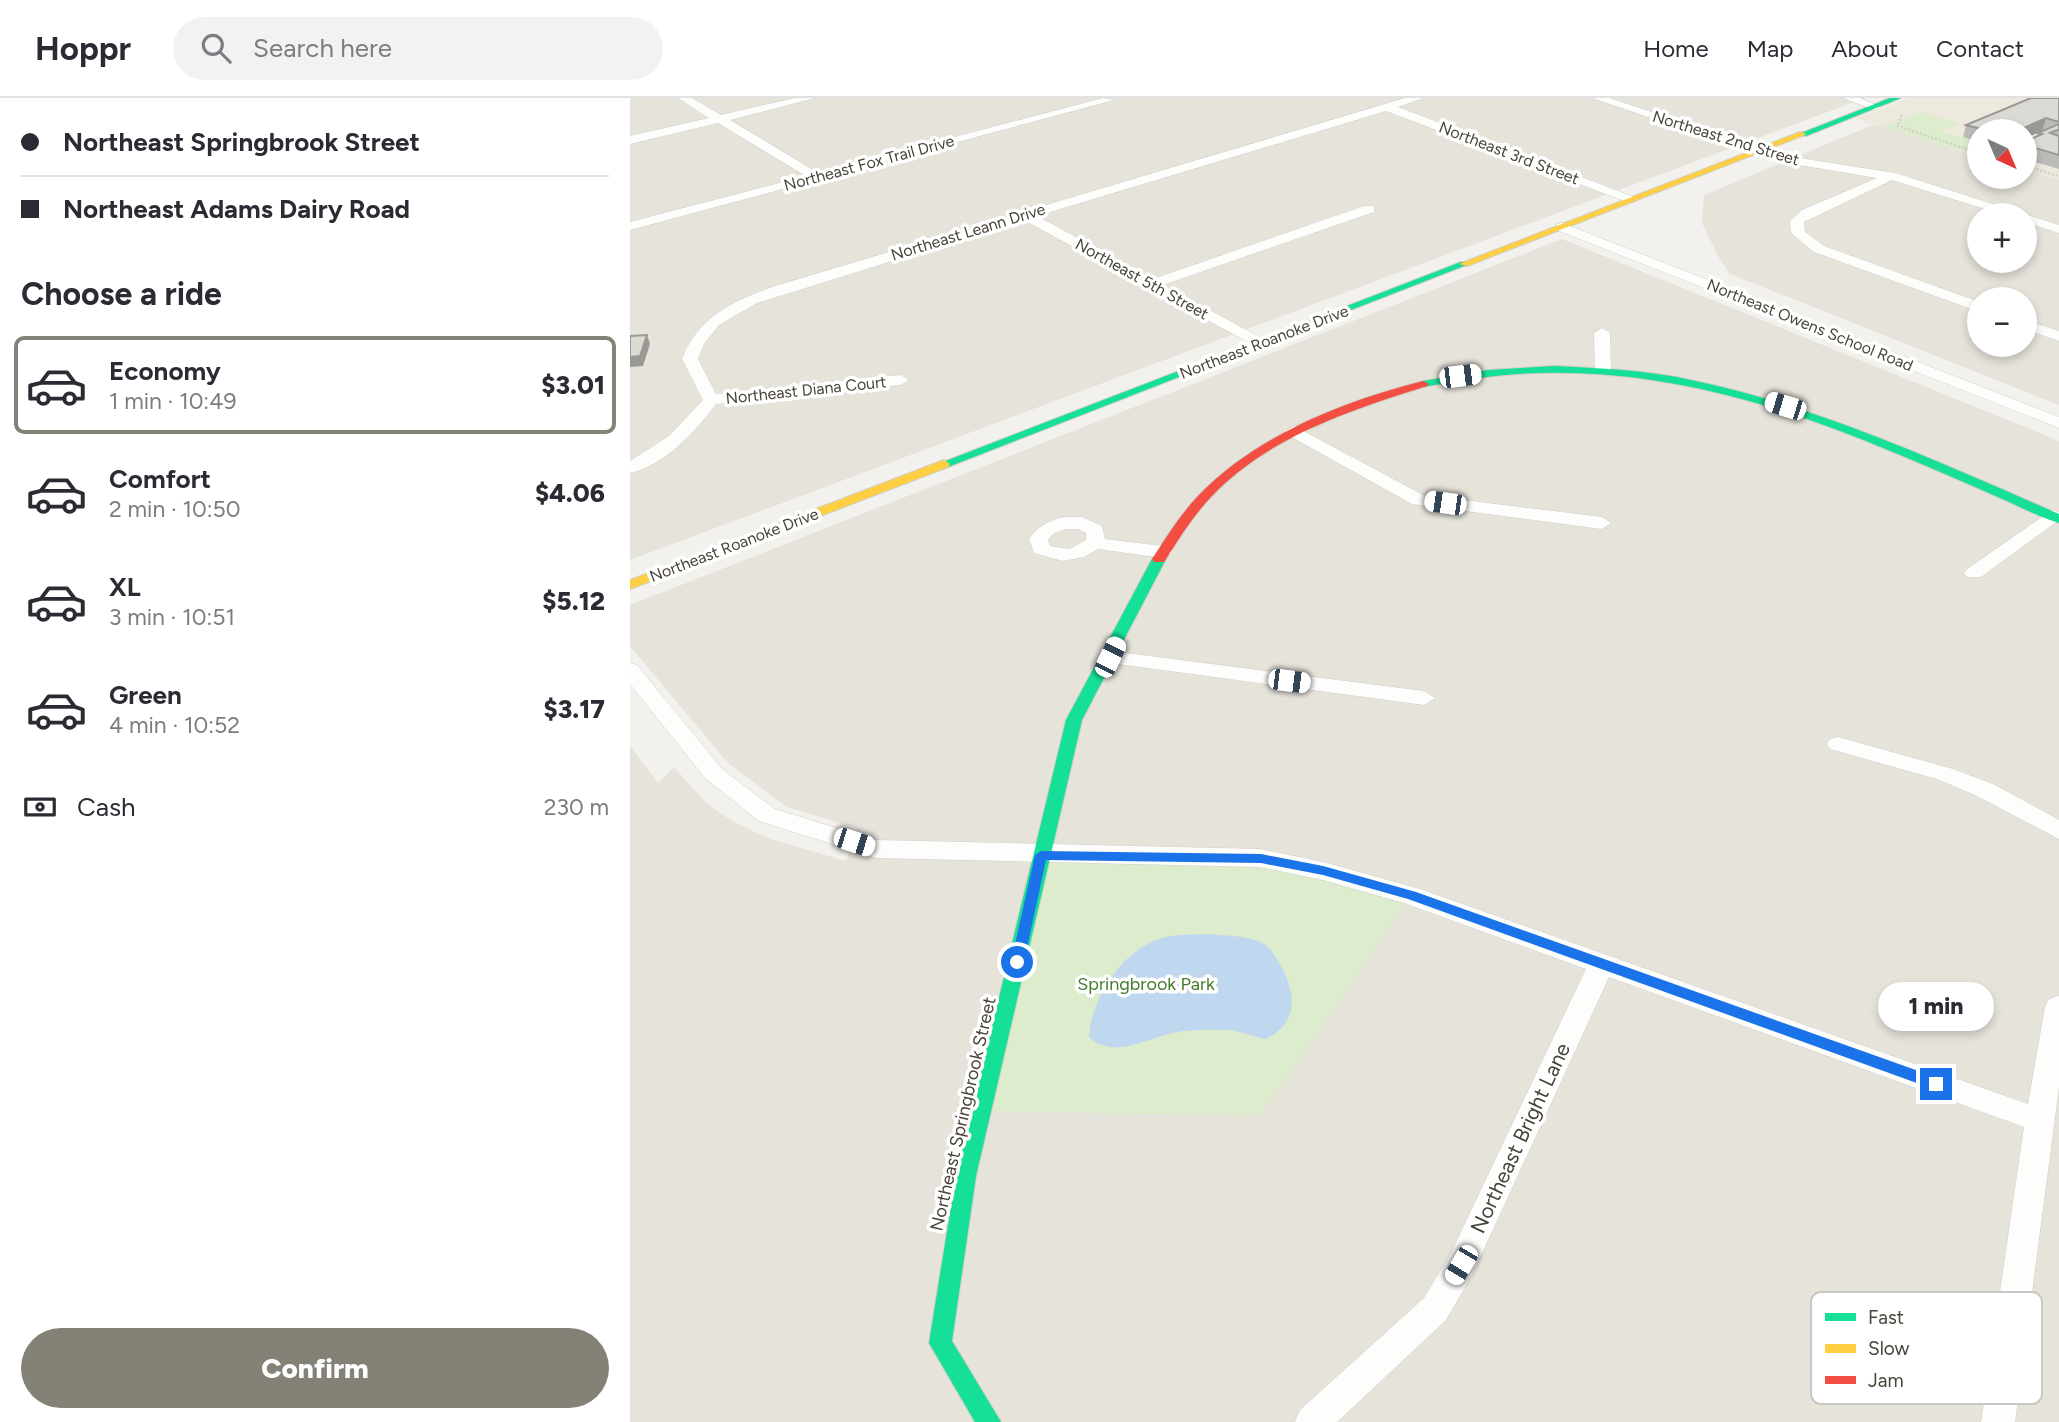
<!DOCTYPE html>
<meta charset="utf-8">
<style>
:root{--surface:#fff;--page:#f2f2f3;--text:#2b2b33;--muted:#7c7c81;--line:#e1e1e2;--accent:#848177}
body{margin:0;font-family:Figtree,sans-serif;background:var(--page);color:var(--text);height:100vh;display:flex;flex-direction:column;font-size:26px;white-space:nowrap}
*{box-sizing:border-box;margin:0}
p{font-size:23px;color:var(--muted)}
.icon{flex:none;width:38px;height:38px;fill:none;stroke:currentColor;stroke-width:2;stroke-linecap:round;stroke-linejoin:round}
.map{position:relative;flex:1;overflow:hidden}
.sheet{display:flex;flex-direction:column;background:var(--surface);width:630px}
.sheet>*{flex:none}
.top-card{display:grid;align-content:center;height:154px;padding:0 21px;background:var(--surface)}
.needle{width:46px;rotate:136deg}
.buttons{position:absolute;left:1337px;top:21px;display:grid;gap:14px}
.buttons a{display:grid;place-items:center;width:70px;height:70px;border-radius:50%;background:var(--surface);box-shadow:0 4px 10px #0003;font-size:35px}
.end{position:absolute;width:32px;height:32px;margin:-16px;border:9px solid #1a73e8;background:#fff;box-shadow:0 0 0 4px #fff}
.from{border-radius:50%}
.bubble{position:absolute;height:49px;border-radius:24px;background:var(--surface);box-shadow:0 4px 10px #0003;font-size:23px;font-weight:800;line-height:49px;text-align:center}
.car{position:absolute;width:21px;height:42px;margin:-21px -10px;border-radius:9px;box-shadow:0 0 5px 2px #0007;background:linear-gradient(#fff 24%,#345 0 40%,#fff 0 76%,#345 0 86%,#fff 0)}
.top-card b{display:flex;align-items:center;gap:24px;height:66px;font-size:26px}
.top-card b+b{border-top:2px solid var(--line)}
.top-card i{width:18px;height:18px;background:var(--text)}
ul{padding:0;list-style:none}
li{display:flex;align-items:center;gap:21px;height:98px;margin:0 14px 10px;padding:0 7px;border:4px solid transparent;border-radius:10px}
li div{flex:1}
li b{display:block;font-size:26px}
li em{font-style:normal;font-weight:800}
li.current{border-color:var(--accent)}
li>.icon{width:63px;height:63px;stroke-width:1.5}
h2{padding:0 21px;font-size:32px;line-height:84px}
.pay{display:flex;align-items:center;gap:18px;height:77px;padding:0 21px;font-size:26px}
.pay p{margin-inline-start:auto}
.cta{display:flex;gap:14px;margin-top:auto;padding:14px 21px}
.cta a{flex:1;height:80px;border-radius:42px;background:var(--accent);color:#fff;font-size:28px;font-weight:800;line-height:80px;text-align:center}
header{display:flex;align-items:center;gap:42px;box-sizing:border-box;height:98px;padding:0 35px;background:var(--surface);border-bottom:2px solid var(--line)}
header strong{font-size:33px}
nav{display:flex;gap:38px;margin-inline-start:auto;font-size:24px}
.search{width:490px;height:63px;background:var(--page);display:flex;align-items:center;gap:18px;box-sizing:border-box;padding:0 24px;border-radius:38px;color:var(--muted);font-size:26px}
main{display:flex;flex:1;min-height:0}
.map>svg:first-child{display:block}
.residential{fill:#e6e3db;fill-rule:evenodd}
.education{fill:#ede9dd}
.green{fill:#deecce}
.water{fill:#bfd8ef}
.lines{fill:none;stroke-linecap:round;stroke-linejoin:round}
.street-casing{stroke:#d0cfca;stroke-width:1}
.fast-casing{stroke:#d1cec4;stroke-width:2}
.slow-casing{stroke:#d1cec4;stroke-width:2}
.jam-casing{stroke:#d1cec4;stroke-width:2}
.path{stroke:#d2d1cb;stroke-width:2.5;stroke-dasharray:2 2;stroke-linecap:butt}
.street{fill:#fdfdfc;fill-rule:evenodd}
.fast{fill:#16e098;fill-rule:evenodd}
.slow{fill:#ffcf43;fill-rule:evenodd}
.jam{fill:#f24e42;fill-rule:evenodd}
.wall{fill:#bdbbb7}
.shaded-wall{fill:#9a9995}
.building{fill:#dcdad5;stroke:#9a9995;stroke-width:2}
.route{fill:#1a73e8}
.labels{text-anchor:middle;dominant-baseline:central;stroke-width:7;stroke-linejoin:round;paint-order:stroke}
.far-street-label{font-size:16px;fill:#494438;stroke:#fff}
.park-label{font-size:18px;fill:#447b2c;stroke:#fff}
.street-label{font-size:18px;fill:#494438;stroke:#fff}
.near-street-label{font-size:21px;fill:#494438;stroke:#fff}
.key{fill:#fff;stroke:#c8c7c3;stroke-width:2}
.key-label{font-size:19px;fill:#494438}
</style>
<header>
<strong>Hoppr</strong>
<div class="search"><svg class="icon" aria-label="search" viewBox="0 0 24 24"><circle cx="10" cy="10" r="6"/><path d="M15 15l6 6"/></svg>Search here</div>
<nav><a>Home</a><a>Map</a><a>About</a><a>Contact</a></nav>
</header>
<main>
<section class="sheet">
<div class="top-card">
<b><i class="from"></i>Northeast Springbrook Street</b>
<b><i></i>Northeast Adams Dairy Road</b>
</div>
<h2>Choose a ride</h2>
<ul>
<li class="current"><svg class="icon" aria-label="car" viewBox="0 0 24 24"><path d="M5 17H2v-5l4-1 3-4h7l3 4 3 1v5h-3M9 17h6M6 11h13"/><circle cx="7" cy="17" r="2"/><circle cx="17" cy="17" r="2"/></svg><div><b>Economy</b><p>1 min · 10:49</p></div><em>$3.01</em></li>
<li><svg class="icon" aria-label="car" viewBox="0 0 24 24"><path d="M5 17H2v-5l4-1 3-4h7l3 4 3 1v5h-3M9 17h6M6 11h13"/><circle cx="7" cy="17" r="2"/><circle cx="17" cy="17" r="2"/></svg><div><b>Comfort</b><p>2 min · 10:50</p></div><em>$4.06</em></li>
<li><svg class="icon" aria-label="car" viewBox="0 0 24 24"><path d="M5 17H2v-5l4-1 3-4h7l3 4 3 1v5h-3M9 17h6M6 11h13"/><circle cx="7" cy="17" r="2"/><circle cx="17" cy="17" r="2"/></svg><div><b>XL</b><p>3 min · 10:51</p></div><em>$5.12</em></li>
<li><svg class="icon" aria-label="car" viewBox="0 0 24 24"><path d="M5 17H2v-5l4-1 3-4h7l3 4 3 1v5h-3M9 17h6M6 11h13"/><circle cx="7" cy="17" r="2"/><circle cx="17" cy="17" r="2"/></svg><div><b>Green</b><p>4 min · 10:52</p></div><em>$3.17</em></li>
</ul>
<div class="pay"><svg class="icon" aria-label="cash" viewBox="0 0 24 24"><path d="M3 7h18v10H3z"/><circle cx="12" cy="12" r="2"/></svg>Cash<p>230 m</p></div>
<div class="cta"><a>Confirm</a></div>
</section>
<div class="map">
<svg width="1429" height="1324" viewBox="0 0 1429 1324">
<rect width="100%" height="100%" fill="#f2f1ed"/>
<!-- residential -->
<path class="residential" d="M 0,0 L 1235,0 L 0,462 Z
M 1245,26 L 1349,58 L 1349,79 L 1395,79 L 1395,72 L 1429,82 L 1429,307 L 1100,176 L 1088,158 L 1072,125 L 1074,97 ZM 1349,117 L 1395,117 L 1395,163 L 1349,163 ZM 1349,201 L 1395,201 L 1395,247 L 1349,247 Z
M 932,141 L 1429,343 L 1429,1324 L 0,1324 L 0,648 L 28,685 L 44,669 L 75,704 L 102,723 L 140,741 L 216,763 L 227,730 L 157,709 L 97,664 L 0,548 L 0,507 Z"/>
<!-- education -->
<path class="education" d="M 1279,0 L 1429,0 L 1429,82 L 1395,72 L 1395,33 L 1349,33 L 1349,58 L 1225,21 Z"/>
<!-- green -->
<path class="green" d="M 1291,14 L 1330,25 L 1311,33 L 1349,44 L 1349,58 L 1253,29 Z
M 411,757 L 630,760 L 781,798 L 630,1018 L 352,1013 Z"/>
<!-- water -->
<path class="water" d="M 580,836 C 597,838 619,837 634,846 C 642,851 646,860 651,868 C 667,897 668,925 636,941 C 625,939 615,935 604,933 C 592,931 569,932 556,933 C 526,934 485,965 459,939 C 461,903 488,859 522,844 C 540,835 561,837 580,836 Z"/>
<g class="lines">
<!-- street casing -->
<g class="street-casing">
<path id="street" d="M 48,0 L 62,0 L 91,17 L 165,0 L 185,0 L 100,22 L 188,75 L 473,0 L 484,2 L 0,132 L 0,124 L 176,78 L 88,25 L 0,46 L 0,38 L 79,20 Z
M 775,0 L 793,0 L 768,9 L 1009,101 L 997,104 L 756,13 L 407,118 L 523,181 L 734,108 L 744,108 L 744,114 L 533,187 L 635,242 L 635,248 L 625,248 L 394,122 L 127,205 L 89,227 L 74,246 L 68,261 L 86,296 L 271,277 L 279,282 L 271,287 L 86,306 C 65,334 35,367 0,375 L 0,363 L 39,338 L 73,302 L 52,261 C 69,218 104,203 145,188 Z
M 962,0 L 979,0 L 1157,58 L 1265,75 L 1429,127 L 1429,135 L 1395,124 L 1395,117 L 1374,117 L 1262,82 L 1174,124 L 1175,134 L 1194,148 L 1349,204 L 1349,213 L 1344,212 L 1184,154 L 1161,135 L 1160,123 L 1172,112 L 1247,80 L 1151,64 Z
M 1213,0 L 1230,0 L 1250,9 L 1244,12 Z
M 932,125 L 1429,319 L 1429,330 L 927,132 L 927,126 Z
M 1395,222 L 1429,233 L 1429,243 L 1395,231 Z
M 972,230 L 980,235 L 981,272 L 973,277 L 965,272 L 964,235 Z
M 664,328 L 793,397 L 972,419 L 981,425 L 972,431 L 782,406 L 658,337 L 655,333 Z
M 1422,412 L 1429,414 L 1429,422 L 1351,479 L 1337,479 L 1334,475 L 1337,471 Z
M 434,419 L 452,419 L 472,428 L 475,441 L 533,448 L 543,454 L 533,460 L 468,451 L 454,459 L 433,463 L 404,455 L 399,441 C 408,428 418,423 434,419 ZM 436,431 L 448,431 L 456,435 L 456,442 L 440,451 L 420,448 L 418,442 L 424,435 Z
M 480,553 L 794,593 L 805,600 L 794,607 L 473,564 L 470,559 L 473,554 Z
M 0,565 L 7,567 L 92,671 L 145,711 L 246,742 L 630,751 L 693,764 L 790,791 L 1398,1006 L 1415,909 L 1419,901 L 1429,898 L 1429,989 L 1385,1324 L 1351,1324 L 1394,1029 L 979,879 L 842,1177 L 816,1222 L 707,1324 L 665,1324 L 670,1312 L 794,1200 L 820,1157 L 956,871 L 774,805 L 693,782 L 630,769 L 246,760 L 129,723 L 76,681 L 0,586 Z
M 1208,639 L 1323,671 L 1363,686 L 1429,722 L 1429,741 L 1347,698 L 1307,681 L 1200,651 L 1197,646 L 1200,641 Z"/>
</g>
<!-- fast casing -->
<g class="fast-casing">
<path id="fast" d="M 1260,0 L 1271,0 L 1176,38 L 1169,36 Z
M 831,164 L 839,166 L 318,369 L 314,370 L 308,366 Z
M 924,268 C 970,270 1016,272 1061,282 C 1190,309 1309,364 1429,416 L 1429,425 C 1409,419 1389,408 1370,400 C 1335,384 1299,369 1263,354 C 1152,307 1031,271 909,275 C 870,276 831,282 793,289 L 787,286 L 793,283 L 858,272 Z
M 529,457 L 536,461 L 452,622 L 346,1078 L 322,1243 L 371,1324 L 345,1324 L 299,1245 L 326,1078 L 436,622 L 522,461 Z"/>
</g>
<!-- slow casing -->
<g class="slow-casing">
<path id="slow" d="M 1170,34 L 1177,36 L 837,168 L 829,166 Z
M 314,362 L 320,366 L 318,369 L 0,491 L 0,482 Z"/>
</g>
<!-- jam casing -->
<g class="jam-casing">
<path id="jam" d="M 793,283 L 799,286 L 797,288 C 721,312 637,339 581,399 C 562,419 549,441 534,464 L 524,464 L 522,461 C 538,437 553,412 574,392 C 632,335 715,303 793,283 Z"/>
</g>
<!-- path -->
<path class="path" d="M 1272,17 L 1267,28 L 1349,55
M 1395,68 L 1429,78"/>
<!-- street -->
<use href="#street" class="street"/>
<!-- fast -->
<use href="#fast" class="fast"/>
<!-- slow -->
<use href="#slow" class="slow"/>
<!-- jam -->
<use href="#jam" class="jam"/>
</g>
<!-- wall -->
<path class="wall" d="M 1429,0 L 1429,71 L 1395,61 L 1395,44 L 1407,39 L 1408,35 L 1413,33 L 1395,40 L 1395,33 L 1349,33 L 1349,44 L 1333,39 L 1336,27 Z"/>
<!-- shaded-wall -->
<path class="shaded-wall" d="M 1416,20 L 1412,33 L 1395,40 L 1395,33 L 1387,33 Z
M 17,237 L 20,246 L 13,268 L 0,269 L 0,259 Z"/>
<!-- building -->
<path class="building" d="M 1401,0 L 1429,0 L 1429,24 L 1416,20 L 1387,33 L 1359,33 L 1336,27 Z
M 1429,26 L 1429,32 L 1427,32 L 1420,35 L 1429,38 L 1429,57 L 1395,47 L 1395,44 L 1412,36 L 1408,35 Z
M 17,237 L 10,258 L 0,259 L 0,238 Z"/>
<!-- route -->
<path class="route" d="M 411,753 L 631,756 L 693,768 L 786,794 L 1311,981 L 1313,986 L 1306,992 L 778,801 L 693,777 L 631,765 L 416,762 L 394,864 L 387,869 L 381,864 L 405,757 Z"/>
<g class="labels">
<!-- far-street labels -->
<g class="far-street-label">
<text transform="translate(1096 40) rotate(17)">Northeast 2nd Street</text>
<text transform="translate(879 55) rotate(21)">Northeast 3rd Street</text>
<text transform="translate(239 65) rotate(-15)">Northeast Fox Trail Drive</text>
<text transform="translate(338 134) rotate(-17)">Northeast Leann Drive</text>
<text transform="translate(512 181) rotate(29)">Northeast 5th Street</text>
<text transform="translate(1180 227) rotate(22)">Northeast Owens School Road</text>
<text transform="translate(634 244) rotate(-21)">Northeast Roanoke Drive</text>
<text transform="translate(176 292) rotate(-6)">Northeast Diana Court</text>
<text transform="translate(104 447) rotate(-21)">Northeast Roanoke Drive</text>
</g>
<!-- park labels -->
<g class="park-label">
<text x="516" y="886">Springbrook Park</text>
</g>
<!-- street labels -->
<g class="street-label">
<text transform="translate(333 1016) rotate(-77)">Northeast Springbrook Street</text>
</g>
<!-- near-street labels -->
<g class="near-street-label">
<text transform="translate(890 1040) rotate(-65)">Northeast Bright Lane</text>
</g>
</g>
<!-- legend -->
<rect x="1181" y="1194" width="231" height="112" rx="10" class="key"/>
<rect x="1195" y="1215" width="31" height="8" fill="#16e098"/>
<rect x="1195" y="1246" width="31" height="9" fill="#ffcf43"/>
<rect x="1195" y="1278" width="31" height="8" fill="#f24e42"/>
<g class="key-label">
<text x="1238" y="1226">Fast</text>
<text x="1238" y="1257">Slow</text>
<text x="1238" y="1289">Jam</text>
</g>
</svg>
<div class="buttons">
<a><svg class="needle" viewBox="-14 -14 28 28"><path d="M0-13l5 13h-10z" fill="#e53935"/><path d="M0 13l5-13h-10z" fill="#7c7c81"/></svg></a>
<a>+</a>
<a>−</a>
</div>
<i class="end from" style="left:387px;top:864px"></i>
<i class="end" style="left:1306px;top:986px"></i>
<div class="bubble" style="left:1248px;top:884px;width:116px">1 min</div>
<i class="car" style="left:830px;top:278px;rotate:83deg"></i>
<i class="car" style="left:1155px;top:308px;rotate:287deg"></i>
<i class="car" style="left:815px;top:405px;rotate:278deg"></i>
<i class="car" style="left:480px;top:559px;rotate:26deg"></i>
<i class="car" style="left:659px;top:583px;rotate:97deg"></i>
<i class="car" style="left:224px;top:744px;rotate:108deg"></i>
<i class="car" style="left:831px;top:1167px;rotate:211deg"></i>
</div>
</main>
